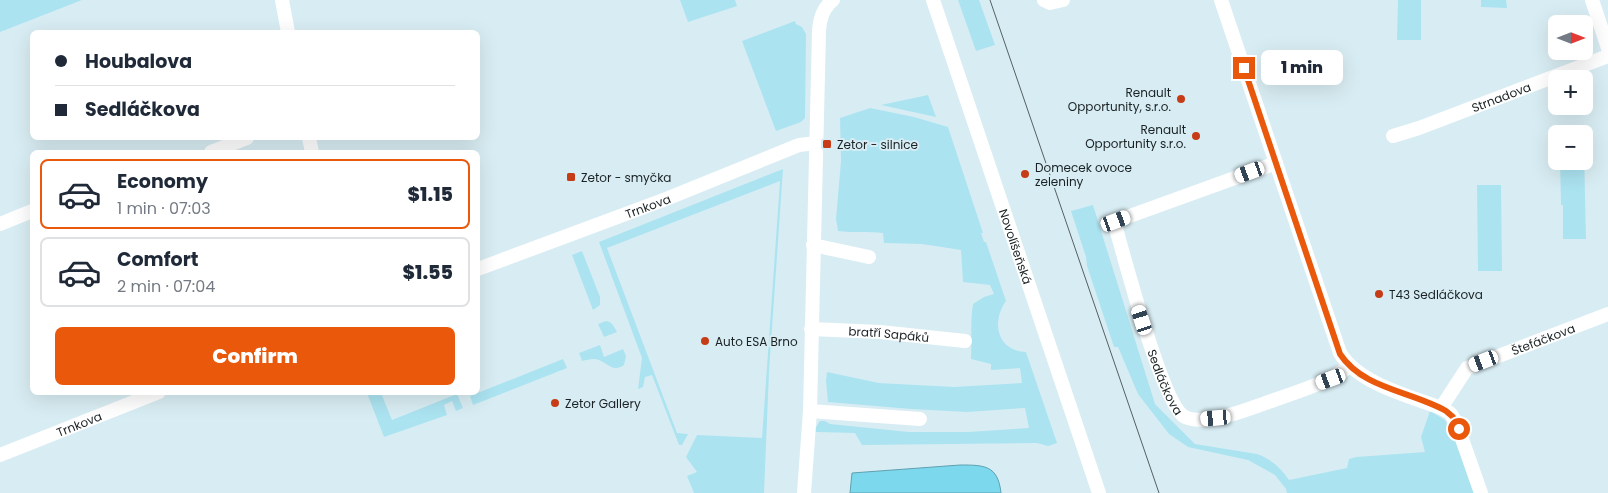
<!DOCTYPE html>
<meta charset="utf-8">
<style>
:root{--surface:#fff;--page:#f2f2f3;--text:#1f2937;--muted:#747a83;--line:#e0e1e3;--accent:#ea580c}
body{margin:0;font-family:Poppins,sans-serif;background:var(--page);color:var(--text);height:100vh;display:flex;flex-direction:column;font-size:19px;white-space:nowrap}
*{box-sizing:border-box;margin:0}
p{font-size:16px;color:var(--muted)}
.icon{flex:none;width:28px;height:28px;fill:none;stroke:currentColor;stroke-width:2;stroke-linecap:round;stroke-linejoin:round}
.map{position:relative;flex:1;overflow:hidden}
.details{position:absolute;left:30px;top:150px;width:450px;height:245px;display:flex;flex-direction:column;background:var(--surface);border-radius:8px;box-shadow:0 5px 20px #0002}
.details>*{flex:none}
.guide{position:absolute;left:30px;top:30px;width:450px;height:110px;border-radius:8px;box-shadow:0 5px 20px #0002;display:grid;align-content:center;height:110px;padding:0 25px;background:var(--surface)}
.needle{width:32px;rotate:90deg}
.controls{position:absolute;left:1548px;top:15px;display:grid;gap:10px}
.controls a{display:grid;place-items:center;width:45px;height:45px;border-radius:8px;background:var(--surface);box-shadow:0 5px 20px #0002;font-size:25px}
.end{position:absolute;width:22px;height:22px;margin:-11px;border:6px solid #ea580c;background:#fff;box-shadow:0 0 0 2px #fff}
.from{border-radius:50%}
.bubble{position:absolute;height:35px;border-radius:8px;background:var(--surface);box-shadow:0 5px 20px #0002;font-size:16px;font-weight:800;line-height:35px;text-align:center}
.car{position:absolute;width:15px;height:30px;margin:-15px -8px;border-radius:6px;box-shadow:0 0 4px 1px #0007;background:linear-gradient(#fff 24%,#345 0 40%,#fff 0 76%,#345 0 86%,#fff 0)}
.guide b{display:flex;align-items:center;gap:18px;height:48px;font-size:19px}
.guide b+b{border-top:1px solid var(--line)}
.guide i{width:12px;height:12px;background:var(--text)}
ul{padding:9px 0 0;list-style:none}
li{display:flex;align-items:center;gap:15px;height:70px;margin:0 10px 8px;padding:0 15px;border:2px solid var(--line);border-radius:8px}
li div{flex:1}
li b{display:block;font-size:19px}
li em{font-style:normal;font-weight:800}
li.selected{border-color:var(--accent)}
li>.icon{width:45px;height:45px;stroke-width:1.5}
.primary-button{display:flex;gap:10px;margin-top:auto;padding:10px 25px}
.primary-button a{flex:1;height:58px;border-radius:8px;background:var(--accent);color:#fff;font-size:20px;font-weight:800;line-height:58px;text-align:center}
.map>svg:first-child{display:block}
.green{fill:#ace3f1}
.water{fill:#7cd8ed;stroke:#5fa1b1}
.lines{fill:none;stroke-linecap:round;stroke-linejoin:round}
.minor{stroke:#fff;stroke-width:14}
.tram{stroke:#546063;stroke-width:1}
.route{stroke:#ea580c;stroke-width:6}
.poi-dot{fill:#c53c16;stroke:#d8edf3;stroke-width:2}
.labels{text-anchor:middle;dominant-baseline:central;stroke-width:4;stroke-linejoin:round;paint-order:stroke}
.poi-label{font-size:12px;fill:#1a2224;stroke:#d8edf3;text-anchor:start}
.street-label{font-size:12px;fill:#1a2224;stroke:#d8edf3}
</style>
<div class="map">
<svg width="1608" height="493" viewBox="0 0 1608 493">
<rect width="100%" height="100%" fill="#d8edf3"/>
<!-- green -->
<path class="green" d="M 0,0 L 82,0 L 0,32 Z
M 680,0 L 735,0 L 737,6 L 688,22 Z
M 958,0 L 979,0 L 995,45 L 976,51 Z
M 1398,0 L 1421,0 L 1421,40 L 1397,40 Z
M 1481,0 L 1506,0 L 1507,8 L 1481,7 Z
M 795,21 L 796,24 L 802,27 L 806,34 L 805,118 L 801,122 L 776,131 L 742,41 Z
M 928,95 L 936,117 L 881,105 Z
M 870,108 L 914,117 L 948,127 L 983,233 L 981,233 L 984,242 L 986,242 L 1006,301 C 991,322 997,351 1026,352 L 1057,443 L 1048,446 L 1037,443 L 862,445 L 855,433 L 816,432 L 815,429 L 820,421 L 825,421 L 830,424 L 909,432 L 968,432 L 1029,428 L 1025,408 L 967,412 L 911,409 L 828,402 L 826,381 L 827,372 L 879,383 L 954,387 L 1022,383 L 1020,368 L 991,370 L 991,364 L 971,359 C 972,341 970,322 973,304 L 984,297 L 994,294 L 990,285 L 963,282 L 961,250 L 922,244 L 884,243 L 883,233 C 868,231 853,233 838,231 L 836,219 L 841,161 L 840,118 Z
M 1584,152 L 1586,239 L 1563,239 L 1563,205 L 1561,205 L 1560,161 L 1584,161 Z
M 783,169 L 769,372 L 764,493 L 694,493 L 687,476 L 697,472 L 686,457 L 697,435 L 762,438 L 780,181 L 607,248 L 677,433 L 688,434 L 682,445 L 679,445 L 652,375 L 645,377 L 643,387 L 638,389 L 642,358 L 599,242 Z
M 1501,185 L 1502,271 L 1478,271 L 1477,185 Z
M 1093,205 L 1155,404 L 1195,444 L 1257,454 C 1271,459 1281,468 1289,480 L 1347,468 L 1349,459 L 1356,457 L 1425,452 L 1421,437 L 1430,411 L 1445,420 L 1459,448 L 1475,493 L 1287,493 L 1286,489 L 1275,475 L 1248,460 L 1188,447 L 1169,434 L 1138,394 L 1118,347 L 1114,347 L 1087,266 L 1086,257 L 1071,211 Z
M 582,251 L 600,297 L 600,305 L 593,310 L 572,255 Z
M 606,321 C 612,322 614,326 617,332 L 604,337 L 598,324 Z
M 600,345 L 604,357 L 623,349 L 626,356 L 624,365 C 611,374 607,360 594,359 C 590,359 586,360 582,361 L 579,353 Z
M 563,359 L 567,368 L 473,405 L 470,396 Z
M 367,393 L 381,393 L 392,420 L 457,394 L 463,408 L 456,411 L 452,401 L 444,405 L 447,415 L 384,437 Z"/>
<!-- water -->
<path class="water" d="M 960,465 C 984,465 998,465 1001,493 L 850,493 L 852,473 Z"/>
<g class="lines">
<!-- minor -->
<g class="minor">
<path d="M 282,0 L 288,32"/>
<path id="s1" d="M 933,0 L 1099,493"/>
<path d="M 1044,0 L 1050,3 L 1063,0"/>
<path d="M 1221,0 L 1340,353 C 1359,384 1409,396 1441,408 L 1450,413 L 1456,422 L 1481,493"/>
<path d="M 1592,0 L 1608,48"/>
<path id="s2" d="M 1393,136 L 1419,128 L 1608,56"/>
<path d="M 309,138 L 312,152"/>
<path d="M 211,152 L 247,138"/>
<path id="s3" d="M 1276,163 L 1116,221 L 1115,225 C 1124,256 1163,407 1185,417 C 1205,426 1243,411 1263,404 C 1292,393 1325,385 1350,366"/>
<path d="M 0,224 L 32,211"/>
<path d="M 813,245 L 869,257"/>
<path id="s4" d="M 478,269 L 666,199 L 799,145 L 817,143"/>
<path id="s5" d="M 811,329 L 880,332 L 965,341"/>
<path id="s6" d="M 1441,408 L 1467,368 L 1608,314"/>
<path d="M 810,411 L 920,419"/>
<path id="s7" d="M 0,455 L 159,392"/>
<path d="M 804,493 L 810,411 L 819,31 C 820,18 823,8 833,0"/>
</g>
<!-- tram -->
<path class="tram" d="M 990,0 L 1159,493"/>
</g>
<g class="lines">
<!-- route -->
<path class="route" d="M 1244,68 L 1340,354 C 1363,389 1411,391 1446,411 L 1453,417 L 1459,429"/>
</g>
<!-- markers -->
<g class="poi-dot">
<circle cx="1181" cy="99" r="5"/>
<circle cx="1196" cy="136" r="5"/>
<rect x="822" y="139" width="10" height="10" rx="2.5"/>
<circle cx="1025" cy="174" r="5"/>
<rect x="566" y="172" width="10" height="10" rx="2.5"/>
<circle cx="1379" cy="294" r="5"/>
<circle cx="705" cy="341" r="5"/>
<circle cx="555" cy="403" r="5"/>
</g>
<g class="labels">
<!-- poi labels -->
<g class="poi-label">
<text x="1171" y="92" text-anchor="end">Renault<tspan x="1171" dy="14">Opportunity, s.r.o.</tspan></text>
<text x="1186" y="129" text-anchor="end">Renault<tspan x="1186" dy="14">Opportunity s.r.o.</tspan></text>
<text x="837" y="144">Zetor - silnice</text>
<text x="1035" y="167">Domecek ovoce<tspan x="1035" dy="14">zeleniny</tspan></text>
<text x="581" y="177">Zetor - smyčka</text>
<text x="1389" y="294">T43 Sedláčkova</text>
<text x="715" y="341">Auto ESA Brno</text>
<text x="565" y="403">Zetor Gallery</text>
</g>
<!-- street labels -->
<g class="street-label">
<text stroke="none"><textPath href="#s2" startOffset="115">Strnadova</textPath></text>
<text stroke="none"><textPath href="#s4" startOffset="181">Trnkova</textPath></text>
<text stroke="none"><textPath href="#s1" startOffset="260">Novolíšeňská</textPath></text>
<text stroke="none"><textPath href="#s5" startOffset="78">bratří Sapáků</textPath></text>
<text stroke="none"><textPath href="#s6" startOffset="129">Štefáčkova</textPath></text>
<text stroke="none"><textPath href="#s3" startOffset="339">Sedláčkova</textPath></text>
<text stroke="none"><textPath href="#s7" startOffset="85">Trnkova</textPath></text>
</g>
</g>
</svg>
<div class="controls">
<a><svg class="needle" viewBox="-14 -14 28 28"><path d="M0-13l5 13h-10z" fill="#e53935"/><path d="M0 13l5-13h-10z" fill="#747a83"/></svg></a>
<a>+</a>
<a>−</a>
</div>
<i class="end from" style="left:1459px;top:429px"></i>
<i class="end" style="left:1244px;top:68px"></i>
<div class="bubble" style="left:1261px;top:50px;width:82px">1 min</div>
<i class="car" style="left:1250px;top:172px;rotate:250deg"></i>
<i class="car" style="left:1116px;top:221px;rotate:70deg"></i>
<i class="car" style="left:1142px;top:320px;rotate:342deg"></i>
<i class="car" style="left:1484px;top:361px;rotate:249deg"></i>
<i class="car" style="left:1331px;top:379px;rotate:250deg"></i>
<i class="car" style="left:1216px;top:418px;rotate:265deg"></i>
<div class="guide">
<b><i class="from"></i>Houbalova</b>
<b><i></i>Sedláčkova</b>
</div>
<section class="details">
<ul>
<li class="selected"><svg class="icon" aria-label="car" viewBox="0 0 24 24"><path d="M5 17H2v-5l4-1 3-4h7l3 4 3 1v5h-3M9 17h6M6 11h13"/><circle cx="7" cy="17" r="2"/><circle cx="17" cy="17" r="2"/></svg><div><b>Economy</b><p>1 min · 07:03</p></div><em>$1.15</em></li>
<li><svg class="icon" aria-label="car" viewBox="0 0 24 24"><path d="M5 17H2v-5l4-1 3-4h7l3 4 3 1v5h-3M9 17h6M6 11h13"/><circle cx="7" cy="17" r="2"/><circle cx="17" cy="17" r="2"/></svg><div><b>Comfort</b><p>2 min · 07:04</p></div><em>$1.55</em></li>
</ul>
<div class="primary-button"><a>Confirm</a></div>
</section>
</div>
